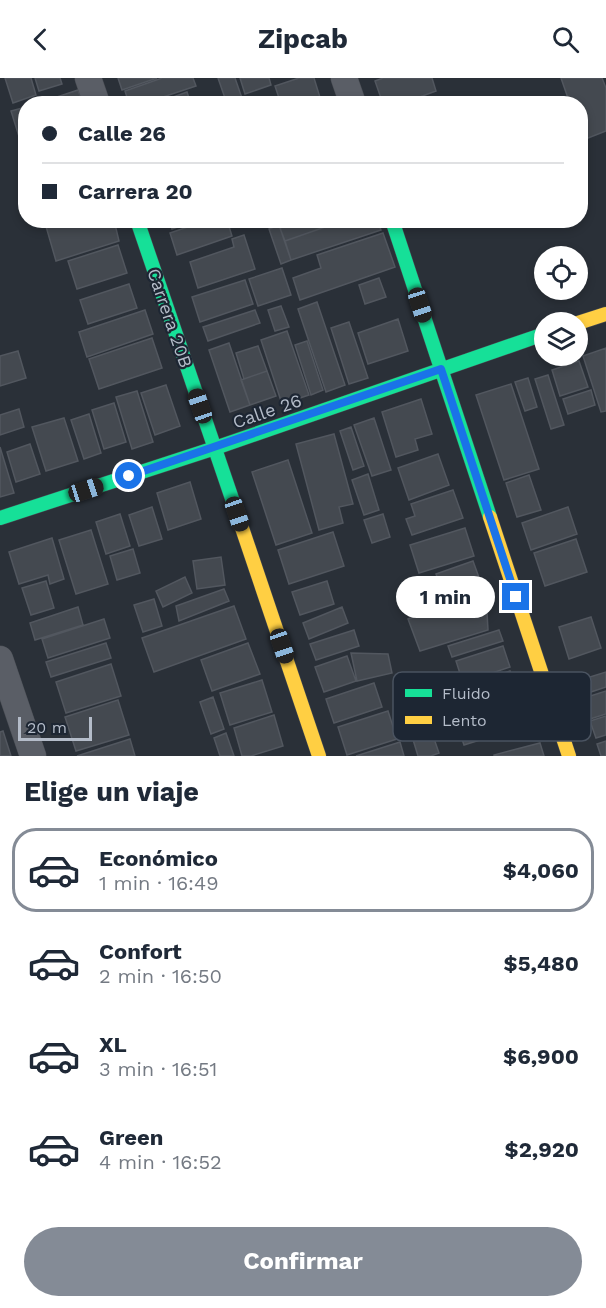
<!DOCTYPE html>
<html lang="es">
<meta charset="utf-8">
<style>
:root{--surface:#fff;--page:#f2f2f3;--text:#1f2937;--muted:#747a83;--line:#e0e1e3;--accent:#848b96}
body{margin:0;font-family:"Work Sans",sans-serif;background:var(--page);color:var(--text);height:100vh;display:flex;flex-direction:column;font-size:22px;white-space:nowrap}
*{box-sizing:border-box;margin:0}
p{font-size:20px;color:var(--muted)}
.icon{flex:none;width:33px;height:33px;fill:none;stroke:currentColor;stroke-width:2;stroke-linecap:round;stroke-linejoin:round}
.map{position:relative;height:678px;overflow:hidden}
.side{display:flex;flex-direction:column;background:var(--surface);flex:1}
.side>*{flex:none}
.hud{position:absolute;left:18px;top:18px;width:570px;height:132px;border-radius:24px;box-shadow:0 3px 9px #0003;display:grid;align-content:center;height:132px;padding:0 24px;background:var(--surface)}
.buttons{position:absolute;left:534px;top:168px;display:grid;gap:12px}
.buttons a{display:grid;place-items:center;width:54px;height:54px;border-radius:50%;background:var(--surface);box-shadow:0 3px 9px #0003;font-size:30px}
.scale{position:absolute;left:18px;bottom:15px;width:74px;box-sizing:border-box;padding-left:6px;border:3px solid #b4bcc9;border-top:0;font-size:16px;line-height:21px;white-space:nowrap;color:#b4bcc9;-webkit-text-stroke:4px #1d2633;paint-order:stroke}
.end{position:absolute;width:27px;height:27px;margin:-14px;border:8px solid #1a73e8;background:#fff;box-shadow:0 0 0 3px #fff}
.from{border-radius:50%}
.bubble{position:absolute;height:42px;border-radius:21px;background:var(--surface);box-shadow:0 3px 9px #0003;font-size:20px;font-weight:700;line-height:42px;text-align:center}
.car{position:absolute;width:18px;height:36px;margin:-18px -9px;border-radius:8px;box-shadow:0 0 4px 2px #0007;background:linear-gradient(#222 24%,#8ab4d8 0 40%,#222 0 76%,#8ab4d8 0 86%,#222 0)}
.hud b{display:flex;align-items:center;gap:21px;height:57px;font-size:22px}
.hud b+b{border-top:2px solid var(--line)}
.hud i{width:15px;height:15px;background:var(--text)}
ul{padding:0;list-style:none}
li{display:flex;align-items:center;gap:18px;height:84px;margin:0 12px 9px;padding:0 12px;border:3px solid transparent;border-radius:24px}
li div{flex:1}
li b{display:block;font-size:22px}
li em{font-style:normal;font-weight:700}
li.on{border-color:var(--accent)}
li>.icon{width:54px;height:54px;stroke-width:1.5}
h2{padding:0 24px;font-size:27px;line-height:72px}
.action{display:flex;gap:12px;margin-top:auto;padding:12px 24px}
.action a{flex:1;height:69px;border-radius:36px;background:var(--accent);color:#fff;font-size:24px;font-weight:700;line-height:69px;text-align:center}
header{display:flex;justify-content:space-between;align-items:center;height:78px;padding:0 24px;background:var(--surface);font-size:27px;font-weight:700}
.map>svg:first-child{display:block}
.building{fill:#444950;stroke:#52575f;stroke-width:1.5}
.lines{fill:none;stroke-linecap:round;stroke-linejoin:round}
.street-casing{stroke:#484c53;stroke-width:27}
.fast-casing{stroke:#484c53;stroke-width:15}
.slow-casing{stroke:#484c53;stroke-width:15}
.street{stroke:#5a5e66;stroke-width:26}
.fast{stroke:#16e098;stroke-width:14}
.slow{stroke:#ffcf43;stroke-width:14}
.route{stroke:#1a73e8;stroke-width:8}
.labels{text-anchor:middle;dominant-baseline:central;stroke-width:4.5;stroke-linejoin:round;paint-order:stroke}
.street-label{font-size:18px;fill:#b4bcc9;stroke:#1d2633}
.key{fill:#1d2633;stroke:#4a5360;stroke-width:1.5}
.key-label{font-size:16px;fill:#b4bcc9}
</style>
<header><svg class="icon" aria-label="back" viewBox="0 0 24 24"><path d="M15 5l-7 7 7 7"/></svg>Zipcab<svg class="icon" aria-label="search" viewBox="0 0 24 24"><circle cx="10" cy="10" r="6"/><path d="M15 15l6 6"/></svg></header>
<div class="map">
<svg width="606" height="678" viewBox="0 0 606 678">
<rect width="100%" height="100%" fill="#2a3038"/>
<!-- building -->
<path class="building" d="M 5,0 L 31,0 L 36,17 L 13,25 Z
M 35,0 L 60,0 L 62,6 L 39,13 Z
M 118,0 L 157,0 L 122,12 Z
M 162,0 L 193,0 L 196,8 L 142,26 L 129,26 L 125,13 Z
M 218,0 L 235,0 L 244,26 L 227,26 Z
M 240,0 L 269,0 L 271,7 L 245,16 Z
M 299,0 L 314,0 L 322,26 L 281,26 L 275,8 Z
M 383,0 L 432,0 L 436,13 L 417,20 L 419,26 L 383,26 L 375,3 Z
M 561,0 L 602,0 L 606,10 L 606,53 L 583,62 L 580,55 L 580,26 L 570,26 Z
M 78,12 L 83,26 L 36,26 Z
M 187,14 L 191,26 L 154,26 Z
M 476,19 L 478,26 L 457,26 L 457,25 Z
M 26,29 L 26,64 L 21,65 L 11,33 Z
M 53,142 L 114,142 L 119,163 L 56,183 L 45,145 Z
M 169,142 L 197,142 L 172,151 Z
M 208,142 L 227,142 L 232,158 L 177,177 L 170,155 Z
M 301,142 L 345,142 L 285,163 L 280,150 Z
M 345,142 L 377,142 L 381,152 L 291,182 L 285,163 Z
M 279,147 L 291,182 L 281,186 L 269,151 Z
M 383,155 L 395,189 L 300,222 L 293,200 L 321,190 L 317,177 Z
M 244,157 L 255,191 L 198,210 L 190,184 L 234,169 L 232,161 Z
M 118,167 L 127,195 L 77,211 L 68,183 Z
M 282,190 L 291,217 L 258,228 L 249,201 Z
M 379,200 L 386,219 L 365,226 L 359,207 Z
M 245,202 L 253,226 L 200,244 L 192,219 Z
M 129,206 L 137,230 L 88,246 L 80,222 Z
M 317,224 L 345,307 L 326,314 L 298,231 Z
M 281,228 L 289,249 L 275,253 L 268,232 Z
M 145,232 L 153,256 L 87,279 L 79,254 Z
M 255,232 L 260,245 L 208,263 L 203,249 Z
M 398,241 L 408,273 L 368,286 L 358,255 Z
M 349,244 L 368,300 L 349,306 L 331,250 Z
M 287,253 L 309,317 L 282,326 L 261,262 Z
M 152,260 L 162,290 L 99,311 L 89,281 Z
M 307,263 L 323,312 L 311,317 L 295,267 Z
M 229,265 L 250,327 L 230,334 L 209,272 Z
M 258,268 L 267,293 L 244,301 L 236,275 Z
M 606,270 L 606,333 L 601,334 L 583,278 Z
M 18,273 L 26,300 L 0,308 L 0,278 Z
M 579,283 L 588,309 L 560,318 L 552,292 Z
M 267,293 L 276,318 L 250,327 L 241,302 Z
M 548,297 L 564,347 L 551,351 L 535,301 Z
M 528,300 L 537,329 L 525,333 L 515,304 Z
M 511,306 L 539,391 L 504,402 L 476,317 Z
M 166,307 L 180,348 L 155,357 L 141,315 Z
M 591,312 L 595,327 L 568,336 L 563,321 Z
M 137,313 L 153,364 L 132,371 L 116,319 Z
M 421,321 L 432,356 L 415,361 L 418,372 L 396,379 L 382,334 Z
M 114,325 L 126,364 L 104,371 L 92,332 Z
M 19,331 L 24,349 L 0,357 L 0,337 Z
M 89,336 L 101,375 L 84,381 L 71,342 Z
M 64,340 L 78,383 L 46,393 L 32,349 Z
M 374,340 L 391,392 L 372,398 L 354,347 Z
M 351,349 L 364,388 L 353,392 L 340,353 Z
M 334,356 L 353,426 L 339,429 L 343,445 L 319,452 L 296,366 Z
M 30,366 L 40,396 L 16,404 L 7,374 Z
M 0,369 L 14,415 L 0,419 Z
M 438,376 L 449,407 L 409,422 L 398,390 Z
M 288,382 L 312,455 L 276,467 L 252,394 Z
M 368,396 L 379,432 L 364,437 L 352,402 Z
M 529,397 L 541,432 L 517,439 L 506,405 Z
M 190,404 L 201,441 L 168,452 L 157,415 Z
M 453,412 L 463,440 L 412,457 L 406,441 L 415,438 L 411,426 Z
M 152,429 L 162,461 L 139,468 L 129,437 Z
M 568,429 L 577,456 L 531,472 L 522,445 Z
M 120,436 L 130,468 L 106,476 L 96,444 Z
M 383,436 L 390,459 L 372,465 L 364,442 Z
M 465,450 L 474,478 L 419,495 L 410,467 Z
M 91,452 L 108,506 L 76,516 L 59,462 Z
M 333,454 L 344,488 L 289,506 L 278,472 Z
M 52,460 L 64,501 L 50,506 L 48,497 L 19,506 L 9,474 Z
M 576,461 L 587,494 L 545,508 L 534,475 Z
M 133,471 L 140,495 L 117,502 L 110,478 Z
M 221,479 L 225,507 L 197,511 L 193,483 Z
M 473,483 L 481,505 L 444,518 L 436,496 Z
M 185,499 L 192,515 L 163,529 L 156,513 Z
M 46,503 L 54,530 L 31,537 L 22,510 Z
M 327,503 L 334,526 L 300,537 L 292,514 Z
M 224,511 L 229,523 L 179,543 L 176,528 Z
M 479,512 L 487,534 L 488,552 L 420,573 L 408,541 Z
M 154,521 L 162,548 L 143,554 L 134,527 Z
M 234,528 L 246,561 L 154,594 L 142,560 Z
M 78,529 L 83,547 L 35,562 L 30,545 Z
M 342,529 L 348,545 L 309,561 L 303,545 Z
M 591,539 L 601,570 L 569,581 L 559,549 Z
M 104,541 L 110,560 L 48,580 L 42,561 Z
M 354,552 L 359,568 L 316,582 L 310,566 Z
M 499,552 L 503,563 L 452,579 L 448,568 Z
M 106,565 L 111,580 L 51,599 L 46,584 Z
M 248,565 L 260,596 L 212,613 L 201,582 Z
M 503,568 L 510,589 L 463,605 L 456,583 Z
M 351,575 L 388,576 L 392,595 L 357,603 Z
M 347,578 L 356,603 L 324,614 L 315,589 Z
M 111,586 L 121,618 L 66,635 L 56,604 Z
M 510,593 L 518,618 L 467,634 L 459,610 Z
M 606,594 L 606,609 L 582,617 L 577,603 Z
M 262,602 L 272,634 L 230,647 L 220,615 Z
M 374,605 L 382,629 L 334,645 L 326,621 Z
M 606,613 L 606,636 L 590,641 L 584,620 Z
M 213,619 L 224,651 L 211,656 L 200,624 Z
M 118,622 L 129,657 L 76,673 L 65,639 Z
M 523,622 L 531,646 L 464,667 L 456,643 Z
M 388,633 L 397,661 L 347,677 L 338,649 Z
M 274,637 L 283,668 L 251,678 L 242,678 L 234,650 Z
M 606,638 L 606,657 L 596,660 L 590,643 Z
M 430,649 L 439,675 L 431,678 L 418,678 L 411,655 Z
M 3,653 L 11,678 L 0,678 L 0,654 Z
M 226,655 L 234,678 L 220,678 L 214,660 Z
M 130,661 L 135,678 L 77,678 Z
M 606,663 L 606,678 L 601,678 L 597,666 Z
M 400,664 L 404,678 L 356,678 Z
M 540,665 L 544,678 L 494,678 L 494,677 Z"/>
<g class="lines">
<!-- street casing -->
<g class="street-casing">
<path id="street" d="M 88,0 L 97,26
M 344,0 L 353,26
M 0,581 L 33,678"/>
</g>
<!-- fast casing -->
<g class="fast-casing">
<path id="fast" d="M 137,142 L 241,447
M 392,142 L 490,439
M 0,440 L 215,370 L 544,256"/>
</g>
<!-- slow casing -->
<g class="slow-casing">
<path id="slow" d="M 578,245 L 606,236
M 490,439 L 569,678
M 241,447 L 319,678"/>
</g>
<!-- street -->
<use href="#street" class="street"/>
<!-- fast -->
<use href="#fast" class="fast"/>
<!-- slow -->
<use href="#slow" class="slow"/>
</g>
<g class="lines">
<!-- route -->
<path class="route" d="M 129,398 L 441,291 L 516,519"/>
</g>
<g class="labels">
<!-- street labels -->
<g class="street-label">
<text transform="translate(170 240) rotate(71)">Carrera 20B</text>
<text transform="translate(267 333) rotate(-19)">Calle 26</text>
</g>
</g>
<!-- legend -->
<rect x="393" y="594" width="198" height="69" rx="9" class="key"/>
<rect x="405" y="611" width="27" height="8" fill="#16e098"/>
<rect x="405" y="638" width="27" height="8" fill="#ffcf43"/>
<g class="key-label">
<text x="442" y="621">Fluido</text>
<text x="442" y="648">Lento</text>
</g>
</svg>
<div class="buttons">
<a><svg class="icon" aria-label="locate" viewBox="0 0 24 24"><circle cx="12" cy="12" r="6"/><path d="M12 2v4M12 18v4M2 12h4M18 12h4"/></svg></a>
<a><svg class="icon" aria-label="layers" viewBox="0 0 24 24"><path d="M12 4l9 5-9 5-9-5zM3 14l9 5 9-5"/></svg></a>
</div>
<div class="scale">20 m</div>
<i class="end from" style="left:129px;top:398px"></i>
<i class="end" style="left:516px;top:519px"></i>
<div class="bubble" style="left:396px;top:498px;width:99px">1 min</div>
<i class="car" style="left:420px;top:227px;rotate:162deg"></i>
<i class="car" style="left:200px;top:328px;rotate:341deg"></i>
<i class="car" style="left:86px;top:412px;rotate:72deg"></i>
<i class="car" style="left:237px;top:436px;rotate:161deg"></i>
<i class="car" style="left:282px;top:568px;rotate:161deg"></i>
<div class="hud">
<b><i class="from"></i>Calle 26</b>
<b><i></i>Carrera 20</b>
</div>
</div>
<section class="side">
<h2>Elige un viaje</h2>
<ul>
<li class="on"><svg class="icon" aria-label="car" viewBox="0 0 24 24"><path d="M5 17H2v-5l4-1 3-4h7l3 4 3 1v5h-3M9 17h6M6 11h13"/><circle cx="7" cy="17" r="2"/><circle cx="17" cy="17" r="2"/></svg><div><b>Económico</b><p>1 min · 16:49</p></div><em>$4,060</em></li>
<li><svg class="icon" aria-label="car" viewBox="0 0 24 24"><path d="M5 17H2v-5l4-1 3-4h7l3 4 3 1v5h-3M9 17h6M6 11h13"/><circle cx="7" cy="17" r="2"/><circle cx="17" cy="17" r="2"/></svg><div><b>Confort</b><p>2 min · 16:50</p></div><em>$5,480</em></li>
<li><svg class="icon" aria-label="car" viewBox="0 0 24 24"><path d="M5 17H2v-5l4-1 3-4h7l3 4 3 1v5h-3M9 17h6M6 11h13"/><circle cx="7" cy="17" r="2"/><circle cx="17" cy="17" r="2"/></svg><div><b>XL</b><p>3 min · 16:51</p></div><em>$6,900</em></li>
<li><svg class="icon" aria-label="car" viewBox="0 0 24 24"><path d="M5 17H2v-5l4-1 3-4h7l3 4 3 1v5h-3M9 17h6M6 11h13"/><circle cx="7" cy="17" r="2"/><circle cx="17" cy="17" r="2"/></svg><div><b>Green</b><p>4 min · 16:52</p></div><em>$2,920</em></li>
</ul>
<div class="action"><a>Confirmar</a></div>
</section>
